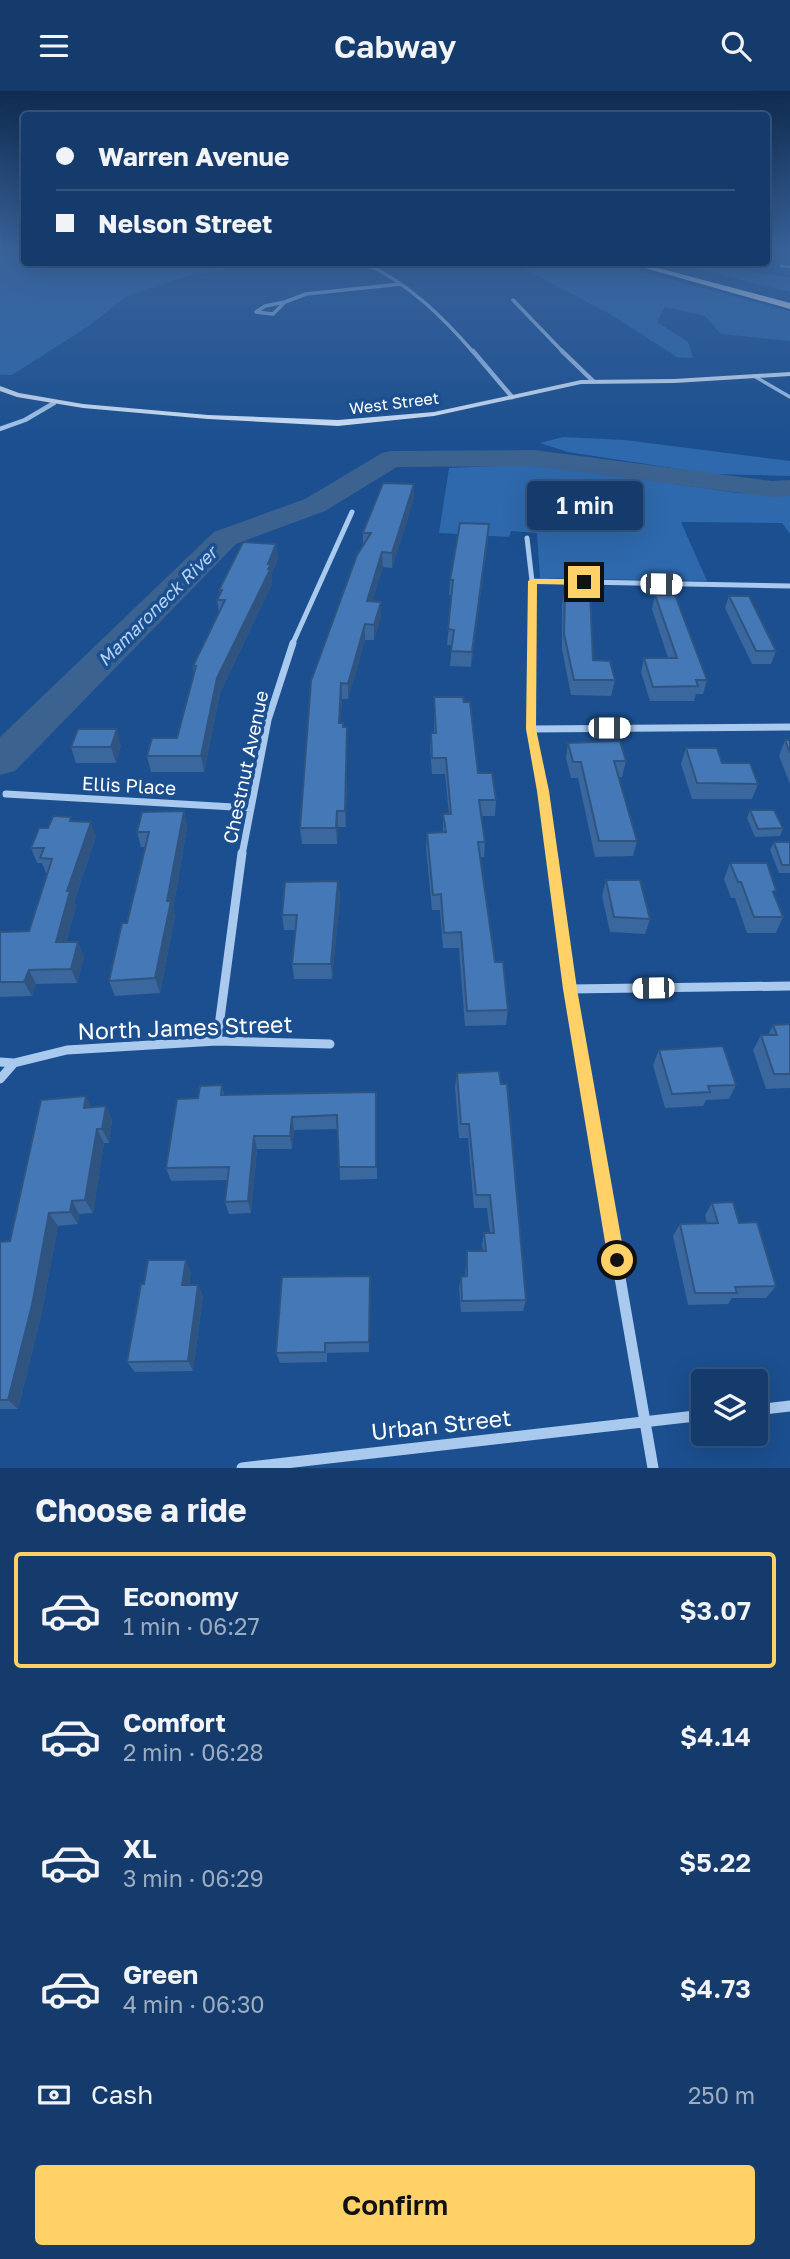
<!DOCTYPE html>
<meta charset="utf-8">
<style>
:root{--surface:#143b6b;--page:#1d4271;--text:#f1f3f6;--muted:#9dadc1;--line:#33557e;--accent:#ffd166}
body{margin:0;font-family:"Golos Text",sans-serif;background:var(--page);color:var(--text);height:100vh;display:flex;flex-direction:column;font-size:26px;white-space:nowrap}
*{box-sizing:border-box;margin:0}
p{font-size:23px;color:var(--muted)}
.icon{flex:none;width:38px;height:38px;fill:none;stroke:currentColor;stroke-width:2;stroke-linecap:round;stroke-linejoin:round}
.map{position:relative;height:1377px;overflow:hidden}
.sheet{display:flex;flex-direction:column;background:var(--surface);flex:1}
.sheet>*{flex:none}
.guide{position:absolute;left:21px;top:21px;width:749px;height:154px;border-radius:7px;box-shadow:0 7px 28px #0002,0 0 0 2px var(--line);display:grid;align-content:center;height:154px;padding:0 35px;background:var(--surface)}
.controls{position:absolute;left:691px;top:1278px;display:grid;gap:14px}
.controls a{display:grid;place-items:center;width:77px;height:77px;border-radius:7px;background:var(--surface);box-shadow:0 7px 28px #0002,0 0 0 2px var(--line);font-size:35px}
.end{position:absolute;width:32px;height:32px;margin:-16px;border:9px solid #ffd166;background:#111;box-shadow:0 0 0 4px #111}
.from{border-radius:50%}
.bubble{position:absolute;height:49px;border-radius:7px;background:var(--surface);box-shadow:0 7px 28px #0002,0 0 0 2px var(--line);font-size:23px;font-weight:600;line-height:49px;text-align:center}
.car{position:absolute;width:21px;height:42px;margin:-21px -10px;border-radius:9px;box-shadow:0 0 5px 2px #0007;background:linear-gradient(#fff 24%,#345 0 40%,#fff 0 76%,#345 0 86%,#fff 0)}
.guide b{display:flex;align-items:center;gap:24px;height:66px;font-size:26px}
.guide b+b{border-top:2px solid var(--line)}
.guide i{width:18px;height:18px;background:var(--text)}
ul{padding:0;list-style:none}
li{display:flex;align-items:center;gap:21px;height:116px;margin:0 14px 10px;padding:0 21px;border:4px solid transparent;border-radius:7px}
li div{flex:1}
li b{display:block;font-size:26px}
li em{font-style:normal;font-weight:600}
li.active{border-color:var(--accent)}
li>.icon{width:63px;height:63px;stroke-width:1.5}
h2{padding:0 35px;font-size:32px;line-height:84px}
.pay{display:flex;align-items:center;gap:18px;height:77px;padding:0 35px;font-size:26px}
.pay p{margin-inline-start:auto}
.action{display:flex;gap:14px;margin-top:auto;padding:14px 35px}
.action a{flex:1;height:80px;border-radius:7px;background:var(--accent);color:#111;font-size:28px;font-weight:600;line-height:80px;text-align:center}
header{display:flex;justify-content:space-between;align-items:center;height:91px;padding:0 35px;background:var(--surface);font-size:32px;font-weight:600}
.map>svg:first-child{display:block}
.green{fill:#2e69ad}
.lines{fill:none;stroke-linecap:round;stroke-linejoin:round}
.river{fill:#3c6290;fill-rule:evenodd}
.lane-far1{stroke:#a9c9ee;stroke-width:2.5}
.lane{stroke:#a9c9ee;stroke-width:3.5}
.street-far5{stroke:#a9c9ee;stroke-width:3.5}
.street-far4{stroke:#a9c9ee;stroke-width:4.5}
.street-far3{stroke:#a9c9ee;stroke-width:5}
.street-far2{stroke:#a9c9ee;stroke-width:7}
.street-far1{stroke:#a9c9ee;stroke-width:9}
.street{stroke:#a9c9ee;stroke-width:11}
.secondary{fill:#d6e6fa;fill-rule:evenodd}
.highway{fill:#fff;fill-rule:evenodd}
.wall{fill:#3a679d}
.shaded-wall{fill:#305480}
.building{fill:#4478b7;stroke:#305480;stroke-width:2}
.route{fill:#ffd166}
.labels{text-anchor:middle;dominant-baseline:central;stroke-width:7;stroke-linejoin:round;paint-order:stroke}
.far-street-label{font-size:16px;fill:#fff;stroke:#1b4f8f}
.far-water-label{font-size:18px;font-style:italic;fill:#b5d3f5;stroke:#1b4f8f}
.street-label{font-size:19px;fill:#fff;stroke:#1b4f8f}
.near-street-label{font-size:23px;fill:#fff;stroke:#1b4f8f}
</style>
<header><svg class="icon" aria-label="menu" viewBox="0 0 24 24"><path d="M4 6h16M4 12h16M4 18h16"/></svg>Cabway<svg class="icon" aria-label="search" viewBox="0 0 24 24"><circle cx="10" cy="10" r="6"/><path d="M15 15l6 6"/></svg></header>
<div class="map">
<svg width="790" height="1377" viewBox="0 0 790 1377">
<rect width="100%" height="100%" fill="#1b4f8f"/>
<!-- green -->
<path class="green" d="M 0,161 L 24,161 L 24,172 L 225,172 L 224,179 L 191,184 L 127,205 L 90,234 L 12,284 L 0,284 Z
M 506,172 L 610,172 L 790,220 L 790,250 L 721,243 L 705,225 L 665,216 L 657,231 L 688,251 L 693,267 L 677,266 L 608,222 L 513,172 Z
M 676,172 L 722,172 L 766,184 L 790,186 L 790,201 Z
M 563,346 L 625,349 L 790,370 L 790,385 L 711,383 L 568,361 L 540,352 Z
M 537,373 L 738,402 L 790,405 L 790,443 L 782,432 L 681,431 L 707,490 L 540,487 L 537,442 L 511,440 L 509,446 L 439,442 L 449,377 Z"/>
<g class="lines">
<!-- river -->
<path class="river" d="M 534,359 L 772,390 L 790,389 L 790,405 L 772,406 L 534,375 L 397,376 L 325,420 L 236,453 L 15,680 L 0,684 L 0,646 L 214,441 L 305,408 L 382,362 L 391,360 Z"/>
<!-- lane-far1 -->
<path class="lane-far1" d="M 781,175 L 790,176"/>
<!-- lane -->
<path class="lane" d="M 754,285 L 790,306"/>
<!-- street-far5 -->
<path class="street-far5" d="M 365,172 C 409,193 442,225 474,262
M 513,209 L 564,262
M 285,211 L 306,203 L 401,193
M 285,211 L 273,223 L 256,221 L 265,215 Z"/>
<!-- street-far4 -->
<path class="street-far4" d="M 473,260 L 512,306
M 562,260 L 593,290
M 0,338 L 25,329 L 54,312"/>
<!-- street-far3 -->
<path class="street-far3" d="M 527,447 L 532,490 L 532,554
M 532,490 L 790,495
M 292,554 L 352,421"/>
<!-- street-far2 -->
<path class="street-far2" d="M 532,552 L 531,638 L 552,764
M 531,638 L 790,636
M 6,703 L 251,717
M 242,764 L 268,629 L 293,552"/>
<!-- street-far1 -->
<path class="street-far1" d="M 551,762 L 570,898 L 593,1033
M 570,898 L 790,895
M 217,950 L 242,762
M 0,971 L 14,972 L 67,959 L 217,950 L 330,953
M 0,988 L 14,972"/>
<!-- street -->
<path class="street" d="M 593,1031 L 653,1377
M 756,1319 L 790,1315
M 242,1377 L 704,1324"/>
<!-- secondary -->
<path class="secondary" d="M 790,281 L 790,285 L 674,292 L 581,293 L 434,325 L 338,335 L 208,328 L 83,317 L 17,306 L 0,300 L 0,295 L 19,302 L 83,313 L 208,324 L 338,329 L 434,321 L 581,289 L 674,288 Z"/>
<!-- highway -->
<path class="highway" d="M 627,172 L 639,172 L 790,212 L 790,218 Z"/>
</g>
<!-- wall -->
<path class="wall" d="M 414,407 L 392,477 L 383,476 L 372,510 L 381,526 L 374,549 L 365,549 L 348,608 L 342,608 L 340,632 L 343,636 L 347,652 L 346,736 L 338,736 L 337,753 L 302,753 L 300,737 L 363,454 L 363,442 Z
M 488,447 L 471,576 L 450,575 L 452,554 L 447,554 L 452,504 L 449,504 L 450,489 Z
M 276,453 L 278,468 L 272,482 L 272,493 L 220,602 L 204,681 L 151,681 L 147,665 L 177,647 L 194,583 L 193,575 L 219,522 L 217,509 L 220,503 L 219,499 Z
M 565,499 L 593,569 L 615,589 L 611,605 L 571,604 L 562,558 L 562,514 Z
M 655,504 L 707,589 L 703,603 L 696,603 L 694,610 L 650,610 L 641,581 L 644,567 L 668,567 L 652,518 Z
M 729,505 L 776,560 L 771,573 L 752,573 L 725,517 Z
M 434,606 L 464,611 L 478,682 L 496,709 L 495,725 L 481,725 L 485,751 L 484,766 L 480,766 L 495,871 L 508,919 L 506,934 L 465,935 L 459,857 L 443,857 L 440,819 L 432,819 L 426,757 L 427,742 L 443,741 L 443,723 L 449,723 L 445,683 L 432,683 L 430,658 L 431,642 L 434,642 Z
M 785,649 L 790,649 L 790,693 L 779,665 Z
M 568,652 L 626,670 L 622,686 L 618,686 L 637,750 L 633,765 L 595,766 L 578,687 L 571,687 L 566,667 Z
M 121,654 L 116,672 L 76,672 L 71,656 Z
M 686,657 L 722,672 L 758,693 L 752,708 L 692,708 L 681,673 Z
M 750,719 L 783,737 L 780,745 L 755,746 L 747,727 Z
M 184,720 L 187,736 L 173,818 L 175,825 L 160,902 L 115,905 L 109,890 L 127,832 L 145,756 L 141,756 L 137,741 Z
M 73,730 L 96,745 L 74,811 L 76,815 L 66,851 L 78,851 L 84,866 L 77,892 L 36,893 L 32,905 L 0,906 L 0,841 L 29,840 L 47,782 L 46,782 L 42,772 L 37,772 L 31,757 L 48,737 Z
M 774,751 L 790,751 L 790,782 L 779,782 L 770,759 Z
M 730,772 L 783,826 L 776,842 L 747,842 L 735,807 L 731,807 L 724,788 Z
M 606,789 L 650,828 L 645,843 L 610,841 L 602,805 Z
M 338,790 L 340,806 L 332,888 L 294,888 L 292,873 L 296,839 L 284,839 L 282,824 Z
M 790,933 L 790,997 L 766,998 L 753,959 L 761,944 L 768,944 L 773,934 Z
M 659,959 L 736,994 L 729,1008 L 706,1009 L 703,1015 L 665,1017 L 653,974 Z
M 457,982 L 526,1209 L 523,1220 L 461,1221 L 459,1197 L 461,1186 L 465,1186 L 467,1160 L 483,1160 L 482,1154 L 484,1142 L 490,1142 L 487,1117 L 474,1117 L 468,1047 L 459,1047 L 455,996 Z
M 222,994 L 224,1004 L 377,1015 L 377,1088 L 340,1089 L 338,1038 L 294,1039 L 292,1058 L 257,1058 L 251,1122 L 229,1123 L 225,1111 L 227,1089 L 171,1090 L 166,1077 L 198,1007 Z
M 106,1015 L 112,1029 L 109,1052 L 104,1052 L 93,1122 L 79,1123 L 78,1133 L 58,1135 L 41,1225 L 18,1318 L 0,1318 L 0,1151 L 10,1150 L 91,1016 Z
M 712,1112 L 739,1132 L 776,1195 L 766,1207 L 732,1207 L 728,1213 L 688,1214 L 673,1145 L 680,1133 L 707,1132 L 705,1124 Z
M 191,1181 L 189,1194 L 198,1194 L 203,1205 L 193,1280 L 135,1281 L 127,1271 L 144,1193 Z
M 370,1197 L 369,1261 L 327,1262 L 327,1271 L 280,1272 L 276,1262 Z"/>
<!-- shaded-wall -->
<path class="shaded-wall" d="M 414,393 L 414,407 L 392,477 L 392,462 Z
M 489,433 L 488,447 L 471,576 L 472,561 Z
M 276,453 L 278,468 L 272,482 L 272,493 L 220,602 L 204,681 L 201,665 L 217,587 Z
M 382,461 L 383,476 L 367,525 L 367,510 Z
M 381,511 L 381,526 L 374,549 L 374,534 Z
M 365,533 L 365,549 L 348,608 L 348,593 Z
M 341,592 L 342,608 L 340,648 L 339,632 Z
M 347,636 L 347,652 L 346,736 L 345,720 Z
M 117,638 L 121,654 L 116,672 L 111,656 Z
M 184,720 L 187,736 L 173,818 L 175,825 L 160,902 L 155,887 L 167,810 Z
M 337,720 L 338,736 L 337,753 L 336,737 Z
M 91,731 L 96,745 L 74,811 L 76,815 L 62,866 L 56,851 L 67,800 Z
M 338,790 L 340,806 L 332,888 L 331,873 Z
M 78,851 L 84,866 L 77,892 L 71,878 Z
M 29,879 L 36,893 L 32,905 L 24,891 Z
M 86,1005 L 93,1019 L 84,1017 Z
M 106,1015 L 112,1029 L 109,1052 L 102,1038 Z
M 292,1026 L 294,1039 L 292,1058 L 290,1045 Z
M 97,1038 L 104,1052 L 93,1122 L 85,1109 Z
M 254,1045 L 257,1058 L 251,1122 L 248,1110 Z
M 72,1110 L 79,1123 L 78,1133 L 70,1121 Z
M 49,1122 L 58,1135 L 41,1225 L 18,1318 L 8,1309 Z
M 186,1169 L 191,1181 L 187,1205 L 182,1194 Z
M 198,1194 L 203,1205 L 193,1280 L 188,1270 Z"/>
<!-- building -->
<path class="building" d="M 383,392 L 414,393 L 392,462 L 382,461 L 367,510 L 381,511 L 374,534 L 365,533 L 348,593 L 341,592 L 339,632 L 343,632 L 343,636 L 347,636 L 345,720 L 337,720 L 336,737 L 300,737 L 311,590 L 357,464 L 371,442 L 363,442 L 364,439 Z
M 460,432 L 489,433 L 472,561 L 451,560 L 454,539 L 448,538 L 453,489 L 450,489 Z
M 243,451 L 276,453 L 268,473 L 271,473 L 268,478 L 270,479 L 217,587 L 201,665 L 147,665 L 152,647 L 177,647 L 196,575 L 193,575 L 225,509 L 217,509 L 222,499 L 219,499 Z
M 565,499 L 590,501 L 593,569 L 610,570 L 615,589 L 574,589 L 564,543 Z
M 655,504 L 675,504 L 707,589 L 696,589 L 698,595 L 653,596 L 644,567 L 677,567 Z
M 729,505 L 749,505 L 776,560 L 756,560 Z
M 434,606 L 463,606 L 464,611 L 470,611 L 478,682 L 492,682 L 496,709 L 479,709 L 485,751 L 478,751 L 495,871 L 503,871 L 508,919 L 467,920 L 461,841 L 444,842 L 441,803 L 433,804 L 427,742 L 446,741 L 443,723 L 451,723 L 446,667 L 432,667 L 431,642 L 436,642 Z
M 78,638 L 117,638 L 111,656 L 71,656 Z
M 785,649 L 790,649 L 790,662 Z
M 620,650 L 626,670 L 614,670 L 637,750 L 599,750 L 581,671 L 573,671 L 568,652 Z
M 686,657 L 717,657 L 722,672 L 750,672 L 758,693 L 697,692 Z
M 750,719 L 774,719 L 783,737 L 758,738 Z
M 184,720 L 167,810 L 171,810 L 155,887 L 109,890 L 122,832 L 127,832 L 149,741 L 137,741 L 142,721 Z
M 53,725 L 71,726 L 70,730 L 91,731 L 67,800 L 70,800 L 56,851 L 78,851 L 71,878 L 29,879 L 24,891 L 0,891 L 0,841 L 29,840 L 52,768 L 40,767 L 44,757 L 31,757 L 39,737 L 48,737 Z
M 774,751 L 790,751 L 790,774 L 782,774 Z
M 730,772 L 767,772 L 776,799 L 773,801 L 783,826 L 754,826 L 741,791 L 738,791 Z
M 606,789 L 640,789 L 650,828 L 614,826 Z
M 338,790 L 331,873 L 292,873 L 297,824 L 282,824 L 285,791 Z
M 790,933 L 790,983 L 774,983 L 761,944 L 777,944 L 773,934 Z
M 723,955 L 736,994 L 708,995 L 710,1001 L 672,1003 L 659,959 Z
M 499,980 L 501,993 L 507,993 L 526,1209 L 462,1210 L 461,1186 L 467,1185 L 467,1160 L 486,1160 L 484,1142 L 494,1142 L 490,1104 L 476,1104 L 469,1033 L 461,1033 L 457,982 Z
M 222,994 L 221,1004 L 376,1001 L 376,1076 L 339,1076 L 337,1024 L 292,1026 L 290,1045 L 254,1045 L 248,1110 L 225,1111 L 229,1076 L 166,1077 L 177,1008 L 198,1007 L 200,995 Z
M 86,1005 L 84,1017 L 106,1015 L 102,1038 L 97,1038 L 85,1109 L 72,1110 L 70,1121 L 49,1122 L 32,1214 L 8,1309 L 0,1309 L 0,1151 L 10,1150 L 41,1009 Z
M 733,1111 L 739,1132 L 757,1131 L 776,1195 L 735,1196 L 737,1202 L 695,1202 L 680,1133 L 718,1132 L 712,1112 Z
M 148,1169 L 186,1169 L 182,1194 L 198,1194 L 188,1270 L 127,1271 L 141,1193 L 144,1193 Z
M 370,1185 L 369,1251 L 325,1252 L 325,1261 L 276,1262 L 282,1186 Z"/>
<!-- sky -->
<linearGradient id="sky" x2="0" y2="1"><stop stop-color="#0f2b4f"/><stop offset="0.45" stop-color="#39639b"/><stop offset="1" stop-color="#39639b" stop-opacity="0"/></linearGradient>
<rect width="790" height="354" fill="url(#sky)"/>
<!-- route -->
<path class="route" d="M 532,488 L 584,488 L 588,491 L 584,494 L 537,493 L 536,638 L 549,700 L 577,898 L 625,1169 L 623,1175 L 617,1177 L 610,1175 L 608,1169 L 563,898 L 537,700 L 526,638 L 528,490 Z"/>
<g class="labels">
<!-- far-street labels -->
<g class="far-street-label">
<text transform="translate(394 312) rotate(-7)">West Street</text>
</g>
<!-- far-water labels -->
<g class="far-water-label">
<text transform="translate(157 515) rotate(-45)">Mamaroneck River</text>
</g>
<!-- street labels -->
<g class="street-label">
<text transform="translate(245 676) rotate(-78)">Chestnut Avenue</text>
<text transform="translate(129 694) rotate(3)">Ellis Place</text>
</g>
<!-- near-street labels -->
<g class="near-street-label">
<text transform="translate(185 936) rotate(-2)">North James Street</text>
<text transform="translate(441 1333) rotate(-6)">Urban Street</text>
</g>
</g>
</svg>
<div class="controls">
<a><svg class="icon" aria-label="layers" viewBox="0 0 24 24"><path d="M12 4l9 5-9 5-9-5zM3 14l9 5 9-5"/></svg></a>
</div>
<i class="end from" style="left:617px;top:1169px"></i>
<i class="end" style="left:584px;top:491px"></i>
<div class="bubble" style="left:527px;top:390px;width:116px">1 min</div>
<i class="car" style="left:661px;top:493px;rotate:91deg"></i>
<i class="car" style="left:609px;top:637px;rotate:90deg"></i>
<i class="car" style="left:653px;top:897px;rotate:269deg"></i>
<div class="guide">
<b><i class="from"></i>Warren Avenue</b>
<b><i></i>Nelson Street</b>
</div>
</div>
<section class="sheet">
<h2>Choose a ride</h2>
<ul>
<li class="active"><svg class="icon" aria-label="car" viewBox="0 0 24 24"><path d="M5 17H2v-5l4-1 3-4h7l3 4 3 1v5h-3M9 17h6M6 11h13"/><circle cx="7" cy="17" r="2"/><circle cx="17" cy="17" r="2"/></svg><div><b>Economy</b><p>1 min · 06:27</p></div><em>$3.07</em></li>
<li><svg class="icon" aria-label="car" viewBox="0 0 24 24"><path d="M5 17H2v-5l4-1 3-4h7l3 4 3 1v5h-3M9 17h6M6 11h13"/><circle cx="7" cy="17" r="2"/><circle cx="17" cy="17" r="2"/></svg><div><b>Comfort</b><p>2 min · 06:28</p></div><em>$4.14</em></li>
<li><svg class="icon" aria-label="car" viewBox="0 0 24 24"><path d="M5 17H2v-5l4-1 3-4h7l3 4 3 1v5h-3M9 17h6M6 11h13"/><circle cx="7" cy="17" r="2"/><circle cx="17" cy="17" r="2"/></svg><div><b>XL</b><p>3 min · 06:29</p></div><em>$5.22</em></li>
<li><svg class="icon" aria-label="car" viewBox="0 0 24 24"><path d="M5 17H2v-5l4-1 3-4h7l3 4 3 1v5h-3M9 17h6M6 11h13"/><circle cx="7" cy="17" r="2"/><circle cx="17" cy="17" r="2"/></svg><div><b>Green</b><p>4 min · 06:30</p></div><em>$4.73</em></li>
</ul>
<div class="pay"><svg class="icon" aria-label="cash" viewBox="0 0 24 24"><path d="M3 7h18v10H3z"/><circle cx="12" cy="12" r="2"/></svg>Cash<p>250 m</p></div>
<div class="action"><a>Confirm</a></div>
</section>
